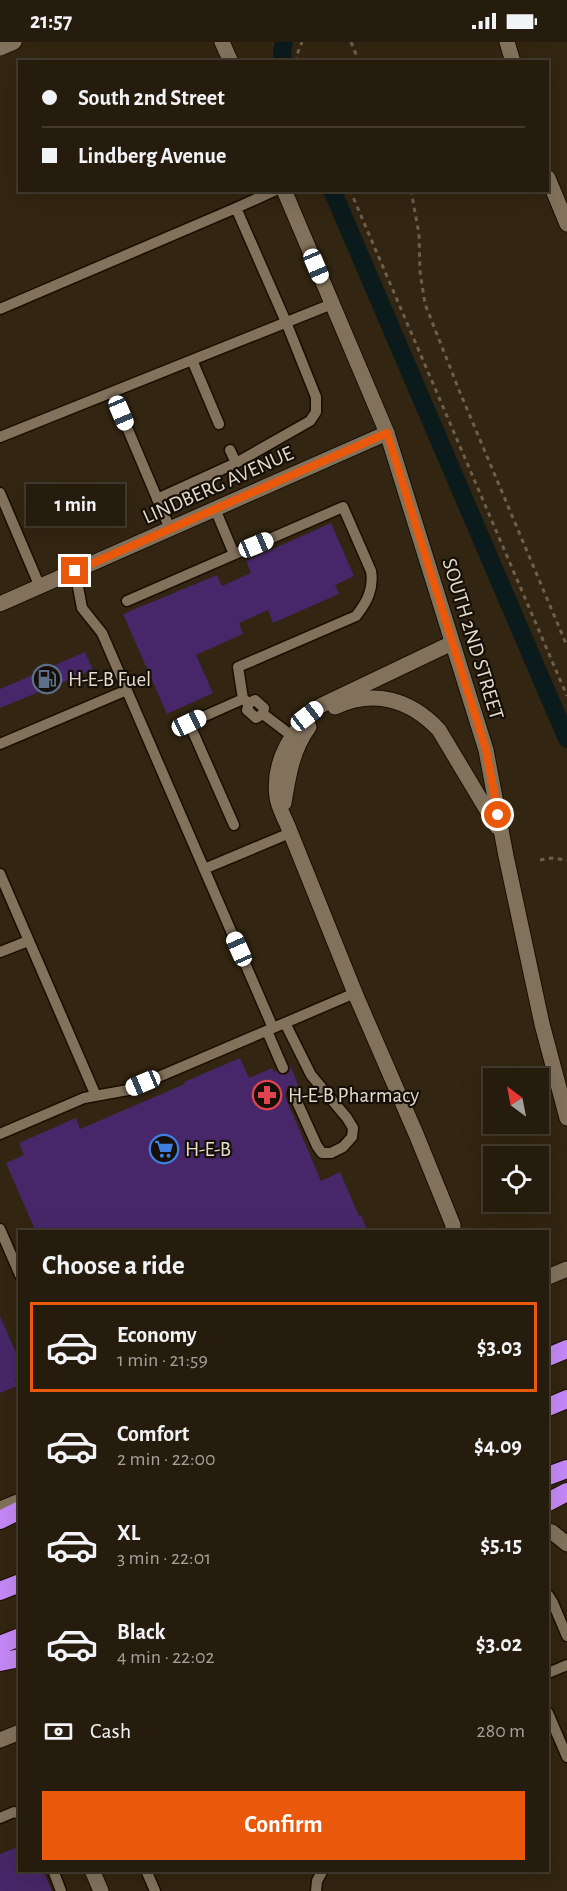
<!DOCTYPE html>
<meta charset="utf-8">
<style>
:root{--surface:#261c0d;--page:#2e2516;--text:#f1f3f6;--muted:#a4a19d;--line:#423a2e;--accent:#ea580c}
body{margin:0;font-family:"Alegreya Sans",sans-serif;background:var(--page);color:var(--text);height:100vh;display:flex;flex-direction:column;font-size:22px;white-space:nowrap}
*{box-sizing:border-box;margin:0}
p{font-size:20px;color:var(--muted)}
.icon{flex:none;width:33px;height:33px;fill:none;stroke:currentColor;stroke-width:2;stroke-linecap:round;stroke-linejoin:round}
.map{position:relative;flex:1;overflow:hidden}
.details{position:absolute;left:18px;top:1188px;width:531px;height:642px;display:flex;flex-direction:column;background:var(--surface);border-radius:0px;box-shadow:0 6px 24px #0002,0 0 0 2px var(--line)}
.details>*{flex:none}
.guide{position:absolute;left:18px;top:18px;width:531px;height:132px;border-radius:0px;box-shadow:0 6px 24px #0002,0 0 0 2px var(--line);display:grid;align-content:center;height:132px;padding:0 24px;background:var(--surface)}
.needle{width:39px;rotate:328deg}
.controls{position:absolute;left:483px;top:1026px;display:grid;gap:12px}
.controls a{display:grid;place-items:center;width:66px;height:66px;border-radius:0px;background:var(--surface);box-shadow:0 6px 24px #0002,0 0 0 2px var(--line);font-size:30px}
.end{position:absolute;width:27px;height:27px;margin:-14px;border:8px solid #ea580c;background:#fff;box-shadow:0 0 0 3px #fff}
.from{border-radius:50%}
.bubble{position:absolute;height:42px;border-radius:0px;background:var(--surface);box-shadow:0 6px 24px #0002,0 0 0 2px var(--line);font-size:20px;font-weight:700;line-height:42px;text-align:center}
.car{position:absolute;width:18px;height:36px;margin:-18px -9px;border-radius:8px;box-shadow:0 0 4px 2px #0007;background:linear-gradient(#fff 24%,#345 0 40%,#fff 0 76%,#345 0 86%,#fff 0)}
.guide b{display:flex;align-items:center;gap:21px;height:57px;font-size:22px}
.guide b+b{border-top:2px solid var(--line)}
.guide i{width:15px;height:15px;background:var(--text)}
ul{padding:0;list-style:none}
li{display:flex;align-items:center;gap:18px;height:90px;margin:0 12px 9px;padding:0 12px;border:3px solid transparent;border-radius:0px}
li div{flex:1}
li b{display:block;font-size:22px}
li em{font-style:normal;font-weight:700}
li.current{border-color:var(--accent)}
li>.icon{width:54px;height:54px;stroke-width:1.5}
h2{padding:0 24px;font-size:27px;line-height:72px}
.pay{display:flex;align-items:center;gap:15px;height:66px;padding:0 24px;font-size:22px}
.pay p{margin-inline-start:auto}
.button{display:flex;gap:12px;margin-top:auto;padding:12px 24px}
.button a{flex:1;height:69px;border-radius:0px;background:var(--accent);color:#fff;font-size:24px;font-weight:700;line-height:69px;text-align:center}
.status{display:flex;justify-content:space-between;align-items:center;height:42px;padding:0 30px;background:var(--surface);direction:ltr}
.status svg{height:16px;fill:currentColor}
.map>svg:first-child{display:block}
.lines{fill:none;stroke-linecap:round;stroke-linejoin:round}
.canal{stroke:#0b1b1c;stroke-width:18}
.building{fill:#472769}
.lane-casing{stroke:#1a0e00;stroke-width:13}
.street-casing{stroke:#1a0e00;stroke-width:17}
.secondary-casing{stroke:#1a0e00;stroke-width:17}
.highway-casing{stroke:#1a0e00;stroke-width:20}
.path{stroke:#6b5f4e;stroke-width:3;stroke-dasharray:4.5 4.5;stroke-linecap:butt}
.lane{stroke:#82725c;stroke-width:10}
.street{stroke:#82725c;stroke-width:15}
.secondary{stroke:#82725c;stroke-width:15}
.highway{stroke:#c488f6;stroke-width:18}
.route{stroke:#ea580c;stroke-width:8}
.labels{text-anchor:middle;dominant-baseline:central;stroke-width:4.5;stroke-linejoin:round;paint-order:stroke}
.street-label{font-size:21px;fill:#e3dace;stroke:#150f07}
.poi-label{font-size:21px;fill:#e3dace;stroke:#150f07;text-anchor:start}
</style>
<div class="status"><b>21:57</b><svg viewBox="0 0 49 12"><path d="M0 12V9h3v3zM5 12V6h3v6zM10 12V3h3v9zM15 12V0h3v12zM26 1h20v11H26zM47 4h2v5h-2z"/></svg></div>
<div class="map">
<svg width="567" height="1849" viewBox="0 0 567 1849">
<rect width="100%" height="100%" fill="#322511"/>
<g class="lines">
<!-- canal -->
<path class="canal" d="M 283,20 L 282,10 L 284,0
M 332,148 L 567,697"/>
</g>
<!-- building -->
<path class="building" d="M 331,481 L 354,534 L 335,543 L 339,552 L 273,581 L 268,568 L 239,581 L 243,592 L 196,613 L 213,651 L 167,672 L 123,572 L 217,533 L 222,544 L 251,531 L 246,519 Z
M 85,610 L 93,628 L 0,666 L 0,647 Z
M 240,1016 L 249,1036 L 272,1026 L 274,1030 L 276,1029 L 279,1032 L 285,1033 L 289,1030 L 290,1023 L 300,1048 L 297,1045 L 290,1044 L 287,1047 L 285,1054 L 321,1139 L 340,1130 L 359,1174 L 361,1173 L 368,1190 L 36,1190 L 6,1121 L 24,1113 L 19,1101 L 76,1076 L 80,1087 L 185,1042 L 184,1040 Z
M 0,1274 L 20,1320 L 20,1336 L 15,1338 L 17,1344 L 0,1351 Z
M 20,1804 L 20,1828 L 43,1828 L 52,1849 L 0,1849 L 0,1812 Z"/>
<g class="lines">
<!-- lane casing -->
<g class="lane-casing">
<path id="lane" d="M 236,166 L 276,148
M 0,267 L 236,166 L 286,280 L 316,355 L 316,370 L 310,379 L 236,421 L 157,457
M 192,318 L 219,382
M 112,350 L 170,487
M 0,395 L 332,262
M 230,408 L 236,421
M 0,451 L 40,545
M 215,467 L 234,512
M 75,529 L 82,566 L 102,591 L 273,986
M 127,559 L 343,465 L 371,529 C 374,547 367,560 356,574 L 238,625 L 243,657 L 189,681 L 234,783
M 243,657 L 249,661 L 255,658 L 264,666 L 263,672 L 292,694
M 249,661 L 247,668 L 256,676 L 263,672
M 0,702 L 127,648
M 204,827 L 290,791
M 0,832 L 96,1054
M 0,910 L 28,899
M 285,981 L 311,1033 L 347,1076 L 353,1086 L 352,1095 L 343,1105 L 331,1111 L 322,1111 L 317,1104 L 293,1051
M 267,989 L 283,1026
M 0,1092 L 84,1056 L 128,1048 L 355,951
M 0,1187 L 20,1233
M 548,1553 L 553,1561 L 567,1594
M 548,1631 L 567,1623
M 548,1671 L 567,1715
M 0,1776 L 14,1770 L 20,1772
M 53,1828 L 61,1849
M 146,1828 L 155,1849
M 316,1849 L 317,1839 L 323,1828"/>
</g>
<!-- street casing -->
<g class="street-casing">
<path id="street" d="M 507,0 L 513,20
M 548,136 L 567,182
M 0,562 L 387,391
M 92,1828 L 101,1849"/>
</g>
<!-- secondary casing -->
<g class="secondary-casing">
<path id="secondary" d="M 222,0 L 231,20
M 0,6 L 14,0
M 284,148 L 387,391 L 486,708 L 506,814 L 542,982 L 567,1076
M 452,601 L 320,664 C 293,686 272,719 277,755 C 278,764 283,773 287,782 L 357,956 L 416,1092 L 453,1183 L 453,1190
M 335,665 C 374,647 410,657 439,688 L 497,785
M 284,761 C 288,735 293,706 309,685
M 548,1235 L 567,1227
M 0,1467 L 20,1459
M 548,1489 L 552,1490 L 567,1502
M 0,1698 L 20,1690"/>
</g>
<!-- highway casing -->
<g class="highway-casing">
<path id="highway" d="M 548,1315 L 567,1307
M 548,1365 L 567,1357
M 548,1434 L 567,1427
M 548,1460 L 567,1450
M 0,1478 L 20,1468
M 0,1549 L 20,1541
M 0,1603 L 20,1595
M 0,1620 L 20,1616"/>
</g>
<!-- path -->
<path class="path" d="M 351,0 L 359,20
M 297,20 L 296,15 L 302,0
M 350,148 L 567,654
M 411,148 L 419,192 L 420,230 L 425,262 L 459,348 L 567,604
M 540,818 L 551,816 L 567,818"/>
<!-- lane -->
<use href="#lane" class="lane"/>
<!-- street -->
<use href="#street" class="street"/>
<!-- secondary -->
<use href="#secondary" class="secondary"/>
<!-- highway -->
<use href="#highway" class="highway"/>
</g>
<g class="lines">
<!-- route -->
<path class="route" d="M 75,529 L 387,391 L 486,708 L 498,773"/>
</g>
<!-- icons -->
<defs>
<g id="fuel-ring" transform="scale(1.5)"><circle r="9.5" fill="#150f07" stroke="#5c6f8a" stroke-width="1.5"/><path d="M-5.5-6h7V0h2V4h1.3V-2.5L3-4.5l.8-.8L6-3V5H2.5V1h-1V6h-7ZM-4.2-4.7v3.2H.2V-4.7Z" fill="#5c6f8a"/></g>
<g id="pharmacy-ring" transform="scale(1.5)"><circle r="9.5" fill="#150f07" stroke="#e0444e" stroke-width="1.5"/><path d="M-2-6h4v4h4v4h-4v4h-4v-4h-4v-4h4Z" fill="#e0444e"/></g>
<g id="supermarket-ring" transform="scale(1.5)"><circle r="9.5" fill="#150f07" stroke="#3f7fe0" stroke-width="1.5"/><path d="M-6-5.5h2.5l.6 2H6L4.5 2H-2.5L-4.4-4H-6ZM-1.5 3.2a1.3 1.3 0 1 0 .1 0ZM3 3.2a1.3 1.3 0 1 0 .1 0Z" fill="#3f7fe0"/></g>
</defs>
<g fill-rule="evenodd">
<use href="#fuel-ring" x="47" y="637"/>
<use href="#pharmacy-ring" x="267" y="1053"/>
<use href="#supermarket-ring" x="164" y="1107"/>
</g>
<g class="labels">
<!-- street labels -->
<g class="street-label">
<text transform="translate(218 443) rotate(-24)">LINDBERG AVENUE</text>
<text transform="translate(473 597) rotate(73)">SOUTH 2ND STREET</text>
</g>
<!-- poi labels -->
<g class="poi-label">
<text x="68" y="637">H-E-B Fuel</text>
<text x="288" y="1053">H-E-B Pharmacy</text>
<text x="185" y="1107">H-E-B</text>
</g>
</g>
</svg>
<div class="controls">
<a><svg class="needle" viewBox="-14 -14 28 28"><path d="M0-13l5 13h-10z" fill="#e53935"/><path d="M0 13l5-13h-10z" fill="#a4a19d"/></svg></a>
<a><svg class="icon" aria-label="locate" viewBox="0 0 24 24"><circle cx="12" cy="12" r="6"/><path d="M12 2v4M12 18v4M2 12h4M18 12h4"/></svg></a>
</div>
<i class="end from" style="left:498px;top:773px"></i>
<i class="end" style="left:75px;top:529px"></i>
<div class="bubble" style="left:26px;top:442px;width:99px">1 min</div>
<i class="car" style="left:316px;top:224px;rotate:157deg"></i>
<i class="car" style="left:121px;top:371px;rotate:157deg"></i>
<i class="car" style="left:256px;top:503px;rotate:67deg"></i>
<i class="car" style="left:307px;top:674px;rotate:52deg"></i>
<i class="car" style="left:189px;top:681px;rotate:65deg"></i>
<i class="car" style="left:239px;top:907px;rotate:336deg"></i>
<i class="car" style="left:143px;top:1041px;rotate:247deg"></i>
<div class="guide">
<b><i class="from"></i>South 2nd Street</b>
<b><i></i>Lindberg Avenue</b>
</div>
<section class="details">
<h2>Choose a ride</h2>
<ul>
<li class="current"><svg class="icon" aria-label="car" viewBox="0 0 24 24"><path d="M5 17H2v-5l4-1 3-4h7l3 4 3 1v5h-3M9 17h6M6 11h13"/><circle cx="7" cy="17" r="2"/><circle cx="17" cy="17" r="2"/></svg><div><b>Economy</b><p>1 min · 21:59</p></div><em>$3.03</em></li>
<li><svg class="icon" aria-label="car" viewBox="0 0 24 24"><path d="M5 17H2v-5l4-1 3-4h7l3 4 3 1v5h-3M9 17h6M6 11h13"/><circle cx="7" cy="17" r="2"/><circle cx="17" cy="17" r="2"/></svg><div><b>Comfort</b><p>2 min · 22:00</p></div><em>$4.09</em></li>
<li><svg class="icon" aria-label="car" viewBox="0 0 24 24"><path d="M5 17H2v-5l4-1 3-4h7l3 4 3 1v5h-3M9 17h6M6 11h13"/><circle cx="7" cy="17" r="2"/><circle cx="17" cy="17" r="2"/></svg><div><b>XL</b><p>3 min · 22:01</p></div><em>$5.15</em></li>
<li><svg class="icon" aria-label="car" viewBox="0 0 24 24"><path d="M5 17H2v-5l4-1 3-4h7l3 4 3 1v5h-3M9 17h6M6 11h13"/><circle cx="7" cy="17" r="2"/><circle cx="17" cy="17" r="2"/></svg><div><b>Black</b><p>4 min · 22:02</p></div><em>$3.02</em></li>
</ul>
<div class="pay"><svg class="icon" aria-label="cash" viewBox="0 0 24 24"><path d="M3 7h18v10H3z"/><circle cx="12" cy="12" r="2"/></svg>Cash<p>280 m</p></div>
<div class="button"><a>Confirm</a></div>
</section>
</div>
